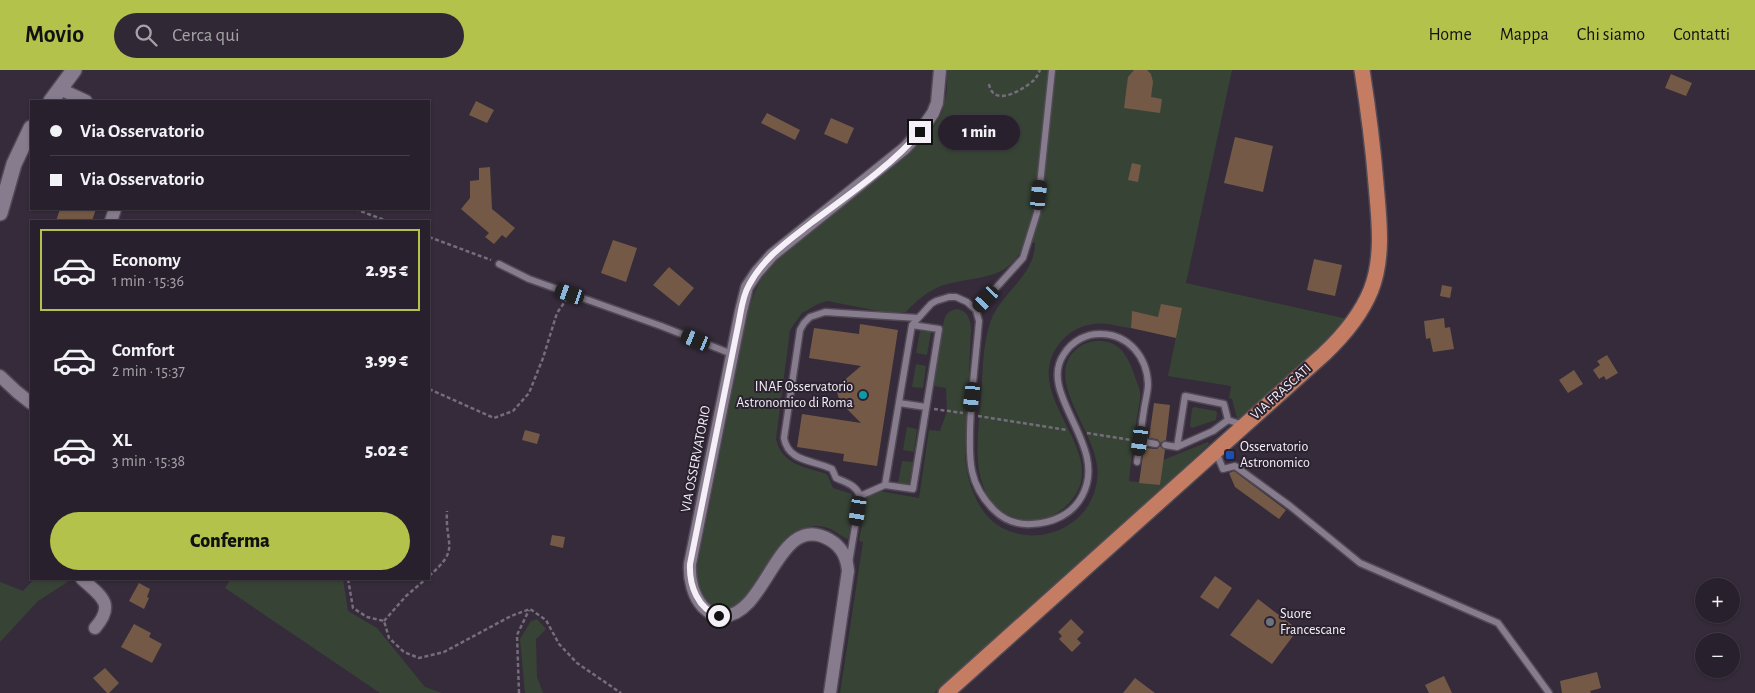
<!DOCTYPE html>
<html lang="it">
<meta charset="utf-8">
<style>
:root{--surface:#28202c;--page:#302834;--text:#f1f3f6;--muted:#a5a3a9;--line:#443e48;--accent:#b3c24b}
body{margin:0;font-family:"Alegreya Sans",sans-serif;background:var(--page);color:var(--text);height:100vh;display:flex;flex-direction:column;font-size:19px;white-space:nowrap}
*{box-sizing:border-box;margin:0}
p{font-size:16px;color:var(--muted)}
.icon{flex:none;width:28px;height:28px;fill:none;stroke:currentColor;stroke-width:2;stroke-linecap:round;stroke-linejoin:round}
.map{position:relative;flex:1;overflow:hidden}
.drawer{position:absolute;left:30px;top:150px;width:400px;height:360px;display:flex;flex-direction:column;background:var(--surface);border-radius:0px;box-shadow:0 1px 4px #0004,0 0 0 1px var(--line)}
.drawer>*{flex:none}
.banner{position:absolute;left:30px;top:30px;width:400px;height:110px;border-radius:0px;box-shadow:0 1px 4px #0004,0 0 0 1px var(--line);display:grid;align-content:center;height:110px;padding:0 20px;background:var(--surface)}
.tools{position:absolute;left:1695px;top:508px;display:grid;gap:10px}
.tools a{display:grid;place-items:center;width:45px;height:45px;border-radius:50%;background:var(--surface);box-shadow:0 1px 4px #0004,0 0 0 1px var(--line);font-size:25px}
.end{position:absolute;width:22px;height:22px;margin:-11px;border:6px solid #f5eff8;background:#111;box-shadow:0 0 0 2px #111}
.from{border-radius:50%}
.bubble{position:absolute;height:35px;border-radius:18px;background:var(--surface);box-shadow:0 1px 4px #0004,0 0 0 1px var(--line);font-size:16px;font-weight:800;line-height:35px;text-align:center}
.car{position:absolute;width:15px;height:30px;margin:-15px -8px;border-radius:6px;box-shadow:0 0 4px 1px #0007;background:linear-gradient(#222 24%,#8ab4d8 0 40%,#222 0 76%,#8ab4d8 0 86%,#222 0)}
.banner b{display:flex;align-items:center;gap:18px;height:48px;font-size:19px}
.banner b+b{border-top:1px solid var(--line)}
.banner i{width:12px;height:12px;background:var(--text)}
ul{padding:9px 0 0;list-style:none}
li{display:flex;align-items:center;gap:15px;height:82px;margin:0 10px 8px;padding:0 10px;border:2px solid transparent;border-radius:0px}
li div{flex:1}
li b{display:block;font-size:19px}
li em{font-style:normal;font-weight:800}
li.active{border-color:var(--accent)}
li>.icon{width:45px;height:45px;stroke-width:1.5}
.primary-button{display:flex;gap:10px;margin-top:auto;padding:10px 20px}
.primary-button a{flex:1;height:58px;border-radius:30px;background:var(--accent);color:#111;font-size:20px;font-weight:800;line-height:58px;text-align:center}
header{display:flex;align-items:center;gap:30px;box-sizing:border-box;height:70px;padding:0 25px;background:var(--accent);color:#111}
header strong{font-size:24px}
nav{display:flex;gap:28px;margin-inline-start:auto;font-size:18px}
.search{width:350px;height:45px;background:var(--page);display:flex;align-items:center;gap:12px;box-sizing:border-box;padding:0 18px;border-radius:28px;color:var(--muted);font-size:19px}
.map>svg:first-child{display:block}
.green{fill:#374435}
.building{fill:#745a46}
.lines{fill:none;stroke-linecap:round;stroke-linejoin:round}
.service-casing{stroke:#514955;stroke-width:9}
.minor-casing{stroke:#514955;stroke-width:15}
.tertiary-casing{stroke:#514955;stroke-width:18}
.primary-casing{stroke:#514955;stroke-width:18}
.path{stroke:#756d7a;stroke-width:2.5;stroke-dasharray:4 2.5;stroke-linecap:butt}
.service{stroke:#877c8d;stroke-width:6}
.minor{stroke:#877c8d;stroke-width:12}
.tertiary{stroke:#877c8d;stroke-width:15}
.primary{stroke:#c47d62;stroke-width:15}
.route{stroke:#f5eff8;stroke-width:6}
.culture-dot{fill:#0f9aa8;stroke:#2b2230;stroke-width:2}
.transit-dot{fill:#1a4fb4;stroke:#2b2230;stroke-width:2}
.worship-dot{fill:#6b7280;stroke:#2b2230;stroke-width:2}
.labels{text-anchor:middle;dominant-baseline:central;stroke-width:4;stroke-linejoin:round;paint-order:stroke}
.poi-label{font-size:14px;fill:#f5eff8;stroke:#2b2230;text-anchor:start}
.street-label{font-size:14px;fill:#f5eff8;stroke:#2b2230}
</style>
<header>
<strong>Movio</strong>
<div class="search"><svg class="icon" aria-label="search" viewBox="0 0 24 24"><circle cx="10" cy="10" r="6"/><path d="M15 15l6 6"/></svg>Cerca qui</div>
<nav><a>Home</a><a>Mappa</a><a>Chi siamo</a><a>Contatti</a></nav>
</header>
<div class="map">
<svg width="1755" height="623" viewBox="0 0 1755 623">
<rect width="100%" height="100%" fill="#352b3a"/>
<!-- green -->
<path class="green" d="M 947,0 L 1232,0 L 1186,213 L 1352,250 L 1244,351 L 1237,348 L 1232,329 L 1229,328 L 1231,316 L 1168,306 L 1182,238 L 1158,247 L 1132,242 L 1131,258 C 1119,257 1107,252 1094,254 C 1081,255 1067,263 1059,274 C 1017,329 1121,386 1065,437 C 1052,449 1033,454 1016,448 C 1001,444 989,433 984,418 C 973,391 979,357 981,328 C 983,302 982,275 991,250 C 1003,221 1035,205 1035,173 L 1026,171 C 1008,213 980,204 944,215 C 929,220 917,230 906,242 L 884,242 L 827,231 L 818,234 L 802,243 L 790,260 L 776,369 C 782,395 805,397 827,404 L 833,418 L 852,424 L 851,433 L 854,434 L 848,469 C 842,467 837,462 831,459 C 814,452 798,458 787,470 L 743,536 C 736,537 725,542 718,541 C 703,537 699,520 695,508 L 748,242 C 755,214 769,193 793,177 L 927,68 L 942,43 L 947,21 Z
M 957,239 C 968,241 970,249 971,259 L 965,388 C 967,410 975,434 991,450 C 1026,481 1086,463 1096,416 C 1098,407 1098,398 1096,390 C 1091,361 1055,318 1068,290 C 1073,279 1085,271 1098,271 C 1120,270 1129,288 1135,307 C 1136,311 1139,316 1140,321 C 1141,329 1138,339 1137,347 C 1134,369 1131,390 1129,411 L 1160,415 L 1163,390 L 1208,372 L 1209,374 L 1167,415 L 934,623 L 840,623 L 863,472 L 859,471 L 867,427 L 879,421 L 919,428 L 929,360 L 940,361 L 947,341 L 946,318 L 934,316 L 943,255 C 945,245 947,241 957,239 Z
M 920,261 L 931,262 L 927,285 L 916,283 Z
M 916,294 L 926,296 L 923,318 L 912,317 Z
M 1194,337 L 1216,341 L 1217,343 L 1216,350 L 1192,358 L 1190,356 L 1192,339 Z
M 907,357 L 917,359 L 914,382 L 903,380 Z
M 902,391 L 913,392 L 909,415 L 898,413 Z
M 34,509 L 67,509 L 69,511 L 38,531 L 0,572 L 0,512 L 23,521 Z
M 231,509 L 343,509 L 348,541 L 377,558 L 425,617 L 442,623 L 380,623 L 225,518 Z
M 537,549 L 546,559 L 536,569 L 537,607 L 543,623 L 525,623 L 520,569 L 531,551 Z"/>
<!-- building -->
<path class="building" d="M 1134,0 L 1147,0 L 1151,4 L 1153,12 L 1151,27 L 1162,29 L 1160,43 L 1124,38 L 1128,7 Z
M 1671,4 L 1692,13 L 1686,26 L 1665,18 Z
M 476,31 L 494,40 L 487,53 L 469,45 Z
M 767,43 L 800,60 L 795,70 L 761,53 Z
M 831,48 L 854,58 L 847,74 L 824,64 Z
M 1235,67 L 1273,76 L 1263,122 L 1224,113 Z
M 1132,93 L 1141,95 L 1138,112 L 1128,110 Z
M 490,97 L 492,139 L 515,158 L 506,168 L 502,165 L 494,174 L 485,167 L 489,163 L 461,139 L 470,128 L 470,111 L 479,110 L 479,98 Z
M 60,139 L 96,139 L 92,151 L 56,151 Z
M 613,170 L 637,178 L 626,212 L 601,203 Z
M 1314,189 L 1342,195 L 1335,226 L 1307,220 Z
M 669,197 L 694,218 L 679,236 L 653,215 Z
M 1442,215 L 1452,217 L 1450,228 L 1440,226 Z
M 1161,234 L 1182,238 L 1176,268 L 1131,258 L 1132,241 L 1158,247 Z
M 1444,248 L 1445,258 L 1450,257 L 1454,279 L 1433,282 L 1430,268 L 1426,269 L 1424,251 Z
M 860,254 L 898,260 L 877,396 L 843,391 L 844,384 L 797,377 L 802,344 L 861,353 L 840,332 L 837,322 L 841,313 L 861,296 L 809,288 L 814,258 L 859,264 Z
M 1607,285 L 1618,303 L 1606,310 L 1604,306 L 1599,309 L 1593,300 L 1600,295 L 1597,291 Z
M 1574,300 L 1583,314 L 1568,323 L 1559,310 Z
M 1154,333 L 1170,335 L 1166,370 L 1161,373 L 1157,369 L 1149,368 Z
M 525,360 L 540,364 L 537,374 L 522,370 Z
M 1160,376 L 1165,380 L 1160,415 L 1139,413 L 1144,378 L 1157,379 Z
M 1234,401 L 1286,440 L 1279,449 L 1235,417 L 1229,403 Z
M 552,465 L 565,467 L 563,478 L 550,475 Z
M 1215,506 L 1232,518 L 1218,539 L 1200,527 Z
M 139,513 L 150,519 L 147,527 L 149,528 L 144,539 L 129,531 Z
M 1258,529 L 1296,558 L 1296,562 L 1272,594 L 1230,565 Z
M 1071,549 L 1084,562 L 1077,569 L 1081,573 L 1072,582 L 1059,569 L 1062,566 L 1058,562 Z
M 134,554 L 151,563 L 149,567 L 162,574 L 152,593 L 121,577 Z
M 105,598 L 119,613 L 109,623 L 107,623 L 93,608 Z
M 1597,602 L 1601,618 L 1590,621 L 1591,623 L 1562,623 L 1560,611 Z
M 1444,606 L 1452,623 L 1429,623 L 1425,615 Z
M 1135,608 L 1155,623 L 1123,623 Z"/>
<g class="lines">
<!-- service casing -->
<g class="service-casing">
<path id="service" d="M 499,194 L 529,209 L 661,256 L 732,284
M 976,240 L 1023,188 L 1037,143 L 1052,0
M 899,333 L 926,337
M 1228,350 L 1213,361 L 1177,377 L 1185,326 L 1224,334 L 1228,350 L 1243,355
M 1140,371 L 1156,374
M 1165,375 L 1177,377
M 1216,382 L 1223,399 L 1235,396 L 1290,436 L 1360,493 L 1498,553 L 1549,623
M 885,415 L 912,255 L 931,234 L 936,231 L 949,227 L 956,227 L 967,232 L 976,240 L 979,251 C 976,287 971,323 970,360 C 970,373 969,387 972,401 C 975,416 983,429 994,440 C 1004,450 1017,455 1032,454 C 1052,453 1072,445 1082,426 C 1110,376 1036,324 1064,284 C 1072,271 1087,263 1102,264 C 1129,265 1147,287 1148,314 C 1148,322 1145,332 1144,340 C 1141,357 1140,375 1137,392
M 860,426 L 885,415 L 913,419 L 939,259 L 912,255
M 849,493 L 860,426 C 856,415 847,413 836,408 L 832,399 C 814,390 788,392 784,368 L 800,260 L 804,253 L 810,247 L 825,242 L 918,248"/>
</g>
<!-- minor casing -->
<g class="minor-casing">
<path id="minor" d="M 60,19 L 86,31
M 111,151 L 115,139
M 0,306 L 17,322 L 31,333
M 82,509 C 101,526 116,534 95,558
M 830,623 L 848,501 C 847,488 842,477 830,470 C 778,439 768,544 724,546 C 716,547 708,542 703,537 C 693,526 689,509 690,494 L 741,241 L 747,217 L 757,202 L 772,185 L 905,78 L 920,62 L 933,43 L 937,33 L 940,0"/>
</g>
<!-- tertiary casing -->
<g class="tertiary-casing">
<path id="tertiary" d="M 51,31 L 74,0
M 0,143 L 14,94 L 31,58"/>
</g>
<!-- primary casing -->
<g class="primary-casing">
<path id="primary" d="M 946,623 L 1324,284 C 1343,266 1361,245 1371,220 C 1384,187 1379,149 1376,114 C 1373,76 1368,38 1362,0"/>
</g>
<!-- path -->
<path class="path" d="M 989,14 C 993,38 1023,20 1034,10 C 1037,7 1038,4 1040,0
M 355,139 L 387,151
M 429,167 L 491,190
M 429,319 L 494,348 L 513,341 L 529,323 L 543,288 L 557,243 L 566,230
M 934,339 L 963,343
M 978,346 L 1067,360
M 1087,363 L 1131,370
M 429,506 C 461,478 445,477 447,441
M 348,509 L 353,538 L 367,547 L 384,551 L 389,568 L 404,582 L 419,588 L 444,582 L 511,546 L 530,539 L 546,550 L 559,574 L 577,593 L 621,623
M 384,551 L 406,526 L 426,509
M 519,623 L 517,565 L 529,540"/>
<!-- service -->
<use href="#service" class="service"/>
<!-- minor -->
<use href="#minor" class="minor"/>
<!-- tertiary -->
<use href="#tertiary" class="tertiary"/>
<!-- primary -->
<use href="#primary" class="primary"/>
</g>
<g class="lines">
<!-- route -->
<path class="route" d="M 719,546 C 698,539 689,516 690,494 L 738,256 C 741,242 742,227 749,215 C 763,188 788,171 811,153 C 847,126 892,95 920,62"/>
</g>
<!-- markers -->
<circle class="culture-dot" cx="863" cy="325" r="5"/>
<rect class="transit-dot" x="1225" y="380" width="10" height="10" rx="2.5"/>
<circle class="worship-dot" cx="1270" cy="552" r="5"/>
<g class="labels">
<!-- poi labels -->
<g class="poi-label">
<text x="853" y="317" text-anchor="end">INAF Osservatorio<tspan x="853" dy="16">Astronomico di Roma</tspan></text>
<text x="1240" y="377">Osservatorio<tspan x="1240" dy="16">Astronomico</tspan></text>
<text x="1280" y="544">Suore<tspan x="1280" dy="16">Francescane</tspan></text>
</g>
<!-- street labels -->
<g class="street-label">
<text transform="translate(1281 322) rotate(-42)">VIA FRASCATI</text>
<text transform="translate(696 389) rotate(-79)">VIA OSSERVATORIO</text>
</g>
</g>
</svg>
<div class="tools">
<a>+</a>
<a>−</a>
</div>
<i class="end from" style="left:719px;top:546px"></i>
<i class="end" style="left:920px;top:62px"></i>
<div class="bubble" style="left:938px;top:45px;width:82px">1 min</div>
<i class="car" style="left:1039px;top:125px;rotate:6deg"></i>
<i class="car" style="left:570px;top:224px;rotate:289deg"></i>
<i class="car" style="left:986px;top:229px;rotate:223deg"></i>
<i class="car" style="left:696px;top:270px;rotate:292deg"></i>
<i class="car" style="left:972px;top:327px;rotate:186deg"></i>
<i class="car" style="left:1140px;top:371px;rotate:187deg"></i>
<i class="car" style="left:858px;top:441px;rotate:189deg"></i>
<div class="banner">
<b><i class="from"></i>Via Osservatorio</b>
<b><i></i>Via Osservatorio</b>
</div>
<section class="drawer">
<ul>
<li class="active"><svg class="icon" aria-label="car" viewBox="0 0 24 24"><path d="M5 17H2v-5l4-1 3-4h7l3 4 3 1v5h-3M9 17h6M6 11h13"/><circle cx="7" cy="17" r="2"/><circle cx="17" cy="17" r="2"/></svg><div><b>Economy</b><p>1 min · 15:36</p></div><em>2.95 €</em></li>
<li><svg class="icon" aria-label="car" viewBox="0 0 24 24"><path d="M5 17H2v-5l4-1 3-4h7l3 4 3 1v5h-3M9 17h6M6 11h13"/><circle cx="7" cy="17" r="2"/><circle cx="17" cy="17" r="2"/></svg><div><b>Comfort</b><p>2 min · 15:37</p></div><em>3.99 €</em></li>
<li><svg class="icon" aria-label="car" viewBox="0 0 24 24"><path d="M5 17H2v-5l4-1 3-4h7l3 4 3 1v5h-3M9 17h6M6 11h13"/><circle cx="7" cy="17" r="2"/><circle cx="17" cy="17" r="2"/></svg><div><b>XL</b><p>3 min · 15:38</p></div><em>5.02 €</em></li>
</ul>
<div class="primary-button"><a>Conferma</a></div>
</section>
</div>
